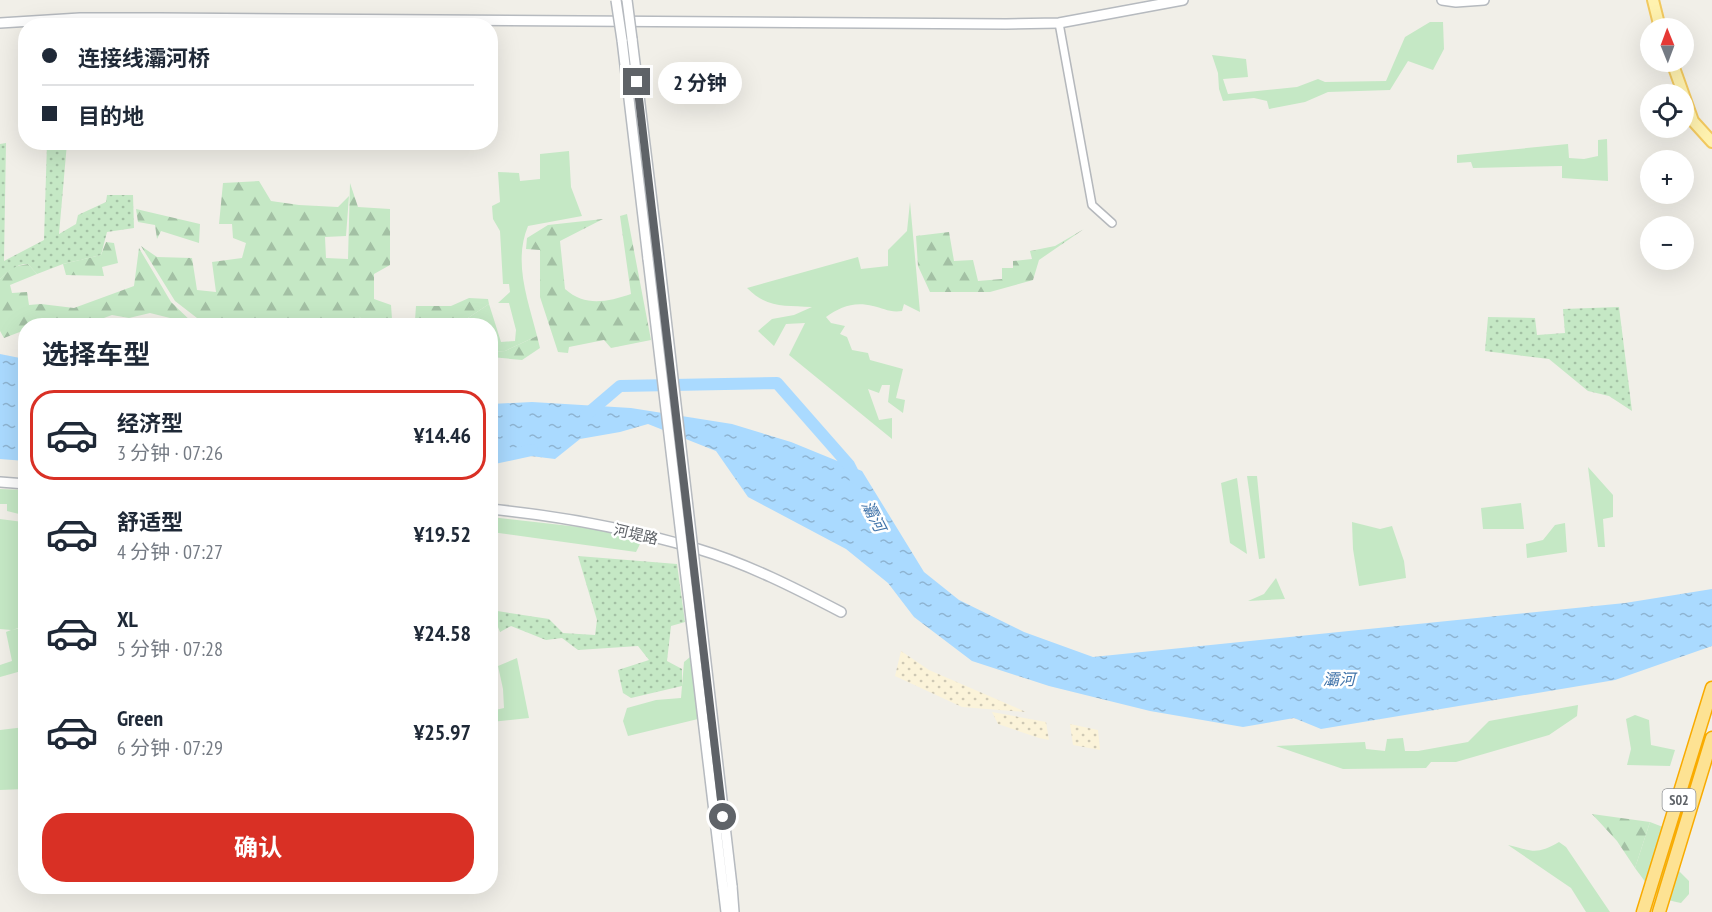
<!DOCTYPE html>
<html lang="zh">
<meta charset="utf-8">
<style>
:root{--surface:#fff;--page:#f6f6f7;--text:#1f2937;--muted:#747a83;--line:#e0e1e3;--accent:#d93025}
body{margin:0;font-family:"PT Sans Narrow","Noto Sans SC",sans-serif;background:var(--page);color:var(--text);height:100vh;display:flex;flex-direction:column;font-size:22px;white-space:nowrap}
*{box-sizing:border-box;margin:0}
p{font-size:20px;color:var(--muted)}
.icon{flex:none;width:33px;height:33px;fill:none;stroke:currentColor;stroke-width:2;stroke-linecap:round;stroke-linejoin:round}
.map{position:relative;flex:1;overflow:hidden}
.side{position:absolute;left:18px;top:318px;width:480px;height:576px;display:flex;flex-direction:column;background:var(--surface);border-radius:24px;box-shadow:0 6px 24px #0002}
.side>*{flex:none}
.top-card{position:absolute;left:18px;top:18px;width:480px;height:132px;border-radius:24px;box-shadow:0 6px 24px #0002;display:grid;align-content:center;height:132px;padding:0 24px;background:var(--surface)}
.needle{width:39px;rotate:359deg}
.buttons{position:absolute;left:1640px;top:18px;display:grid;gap:12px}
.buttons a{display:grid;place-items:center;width:54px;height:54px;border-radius:50%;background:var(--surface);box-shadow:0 6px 24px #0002;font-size:30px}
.end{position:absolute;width:27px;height:27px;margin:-14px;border:8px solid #5f6368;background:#fff;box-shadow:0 0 0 3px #fff}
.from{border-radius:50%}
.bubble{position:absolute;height:42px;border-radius:21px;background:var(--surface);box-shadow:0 6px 24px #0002;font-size:20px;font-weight:700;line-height:42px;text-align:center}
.top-card b{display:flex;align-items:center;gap:21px;height:57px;font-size:22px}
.top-card b+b{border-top:2px solid var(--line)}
.top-card i{width:15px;height:15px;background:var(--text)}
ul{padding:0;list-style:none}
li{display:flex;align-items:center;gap:18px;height:90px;margin:0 12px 9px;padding:0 12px;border:3px solid transparent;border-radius:24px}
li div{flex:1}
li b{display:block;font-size:22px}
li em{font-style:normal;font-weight:700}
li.current{border-color:var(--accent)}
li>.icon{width:54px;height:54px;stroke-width:1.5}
h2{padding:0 24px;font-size:27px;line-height:72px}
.primary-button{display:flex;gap:12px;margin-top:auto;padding:12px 24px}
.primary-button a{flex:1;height:69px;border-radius:24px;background:var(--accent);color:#fff;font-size:24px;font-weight:700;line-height:69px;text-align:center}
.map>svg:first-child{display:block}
.grass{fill:#c5e8c5}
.forest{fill:url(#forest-firs)}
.sand{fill:url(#sand-dots)}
.park{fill:url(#park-dots)}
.water{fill:url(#water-ripples)}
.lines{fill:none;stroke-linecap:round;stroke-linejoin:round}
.river{stroke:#aadaff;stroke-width:12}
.street-casing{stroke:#b5b8bc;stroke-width:10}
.secondary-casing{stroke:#b6babf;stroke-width:12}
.primary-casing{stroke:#f2c960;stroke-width:14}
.highway-casing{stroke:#f9ab00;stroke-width:15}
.street{stroke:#fff;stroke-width:7}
.secondary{stroke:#fff;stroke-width:9}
.primary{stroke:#fff2af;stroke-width:10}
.highway{stroke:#fde293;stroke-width:12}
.secondary-bridge-casing{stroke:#b6babf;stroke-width:12;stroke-linecap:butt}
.secondary-bridge{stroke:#fff;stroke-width:9}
.route{stroke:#5f6368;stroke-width:8}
.labels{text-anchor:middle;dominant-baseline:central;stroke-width:5;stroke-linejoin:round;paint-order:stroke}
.shield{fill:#fff;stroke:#8f9295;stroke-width:1.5}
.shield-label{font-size:14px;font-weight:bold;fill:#5f6368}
.street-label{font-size:15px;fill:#5f6368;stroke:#fff}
.water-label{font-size:16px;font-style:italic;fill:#4174aa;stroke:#fff}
</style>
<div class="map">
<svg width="1712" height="912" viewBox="0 0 1712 912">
<defs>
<pattern id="forest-firs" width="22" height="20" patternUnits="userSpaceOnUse" patternTransform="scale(1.5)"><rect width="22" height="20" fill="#c5e8c5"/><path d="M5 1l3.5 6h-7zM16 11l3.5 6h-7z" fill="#a3c0a4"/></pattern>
<pattern id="sand-dots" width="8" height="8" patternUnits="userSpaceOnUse" patternTransform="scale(1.5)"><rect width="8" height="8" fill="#fbf3d9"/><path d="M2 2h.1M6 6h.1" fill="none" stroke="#cec8b4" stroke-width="1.8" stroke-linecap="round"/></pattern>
<pattern id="park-dots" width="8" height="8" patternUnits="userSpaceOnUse" patternTransform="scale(1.5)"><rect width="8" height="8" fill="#c5e8c5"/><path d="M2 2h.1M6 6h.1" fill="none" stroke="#a3c0a4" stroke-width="1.8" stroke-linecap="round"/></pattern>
<pattern id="water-ripples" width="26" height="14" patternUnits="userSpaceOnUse" patternTransform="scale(1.5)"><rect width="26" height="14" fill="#aadaff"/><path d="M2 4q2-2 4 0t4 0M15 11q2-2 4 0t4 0" fill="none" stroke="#8eb4d2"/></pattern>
</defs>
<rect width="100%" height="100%" fill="#f1efe8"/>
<!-- grass -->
<path class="grass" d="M 1430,22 L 1443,22 L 1444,49 L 1433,70 L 1408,61 L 1390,90 L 1328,92 L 1305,102 L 1269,109 L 1267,101 L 1254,98 L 1223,101 L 1219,89 L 1218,73 L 1212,55 L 1246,59 L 1248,77 L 1223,79 L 1228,94 L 1297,87 L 1318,79 L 1325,82 L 1386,81 L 1405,37 Z
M 1607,139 L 1608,181 L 1562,178 L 1562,166 L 1473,168 L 1471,162 L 1457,163 L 1457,155 L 1568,144 L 1569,158 L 1584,159 L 1598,156 L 1598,140 Z
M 569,151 L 571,187 L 582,216 L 528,226 C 513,262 528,300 537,336 L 505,351 L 491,352 L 490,326 L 460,326 L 462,322 L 489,304 L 501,342 L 515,341 L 516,330 L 509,303 L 498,303 L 510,292 L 509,284 L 503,284 L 500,231 L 493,219 L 492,206 L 500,202 L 498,172 L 519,173 L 520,181 L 540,179 L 540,154 Z
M 910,202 L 920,312 L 904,304 L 902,311 C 890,313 883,308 873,306 C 854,301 840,307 826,317 L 831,323 L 845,326 L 840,334 L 847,337 L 852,350 L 868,353 L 870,360 L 903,369 L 896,398 L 905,400 L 903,413 L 888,402 L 890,385 L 882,385 L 879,393 L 868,389 L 879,420 L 892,418 L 892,439 L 789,355 L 805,323 L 786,324 L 774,346 L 758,331 L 772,319 L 794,315 L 812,307 C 785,305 768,309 747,288 L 858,257 L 861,269 L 888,266 L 888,250 L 907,231 Z
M 1588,467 L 1613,495 L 1613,517 L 1603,519 L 1605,547 L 1598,547 Z
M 1247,476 L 1257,476 L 1265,558 L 1259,559 Z
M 1237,478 L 1247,554 L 1230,543 L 1221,483 Z
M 0,489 L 25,490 L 23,515 L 7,511 L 7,504 L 0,504 Z
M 1521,503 L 1524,529 L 1483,529 L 1481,508 Z
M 491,517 L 597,529 L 642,540 L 636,552 L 491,532 Z
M 0,519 L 23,522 L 25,626 L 12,630 L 25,627 L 25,670 L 0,677 L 0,665 L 12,661 L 6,632 L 11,630 L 0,629 Z
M 1352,522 L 1380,529 L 1392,526 L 1404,561 L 1406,578 L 1359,586 L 1353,549 Z
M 1565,523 L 1567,552 L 1527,558 L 1526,544 L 1543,540 L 1555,525 Z
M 1276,578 L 1285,599 L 1248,601 L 1264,594 Z
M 690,657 L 698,719 L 628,736 L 623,721 L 627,708 L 656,700 L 681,698 L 684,662 Z
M 517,658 L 529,718 L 491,722 L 491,711 L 504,708 L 503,689 L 498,666 Z
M 1578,705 L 1577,716 L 1549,735 L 1456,762 L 1431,762 L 1426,768 L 1343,769 L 1276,746 L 1365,742 L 1366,749 L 1385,751 L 1387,739 L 1403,738 L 1405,751 L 1418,751 L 1468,742 L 1489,721 Z
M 1635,715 L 1649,720 L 1651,745 L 1675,750 L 1670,766 L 1627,765 L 1631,749 L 1626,719 Z
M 25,727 L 25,789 L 0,790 L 0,730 Z
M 1650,822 L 1686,836 L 1679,871 L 1689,881 L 1689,894 L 1681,903 C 1655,898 1650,888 1635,868 Z
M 1559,842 L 1566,847 L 1610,912 L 1586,912 L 1571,888 L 1508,845 C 1532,851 1537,855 1559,842 Z"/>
<!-- forest -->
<path class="forest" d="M 259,181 L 271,201 L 299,205 L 338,207 L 349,196 L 346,236 L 325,237 L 326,258 L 348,259 L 350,183 L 358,207 L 390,209 L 390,265 L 374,274 L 374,299 L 391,305 L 392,319 L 415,320 L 416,306 L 451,306 L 469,298 L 488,299 L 489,304 L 462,322 L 460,325 L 366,325 L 359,316 L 364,325 L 200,325 L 197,318 L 175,301 L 141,246 L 157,257 L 192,258 L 197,290 L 216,292 L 212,262 L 242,258 L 246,243 L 233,238 L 232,224 L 219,224 L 223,183 Z
M 136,209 L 200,224 L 199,243 L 161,231 L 157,239 L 155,225 L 138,222 Z
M 627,214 L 651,340 L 611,348 L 604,340 L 569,347 L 568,353 L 558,352 L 540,297 L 540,250 L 526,249 L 527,238 L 548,225 L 603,219 L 560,241 L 565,289 C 585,307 607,302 631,294 L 620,216 Z
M 1084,229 L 1039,260 L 1033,280 L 990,292 L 930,292 L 918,266 L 916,236 L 949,232 L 954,261 L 973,260 L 978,281 L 1002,279 L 1002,268 L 1013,268 L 1013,261 L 1032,259 L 1030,251 L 1055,246 Z
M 106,242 L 114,243 L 118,263 L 102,267 L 104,276 L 66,275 L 63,264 L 101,255 Z
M 139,248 L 171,302 L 194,324 L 150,313 L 129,318 L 112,315 L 85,325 L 69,325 L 48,322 L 37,325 L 26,326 L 25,330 L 4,338 L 0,331 L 0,279 L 13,267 L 28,264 L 37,274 L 10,285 L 12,293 L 27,292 L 29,305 L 41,304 L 74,308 L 134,286 Z
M 537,336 L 540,348 L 522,360 L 491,357 L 491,352 L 505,351 Z
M 1592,814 L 1650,822 L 1635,868 L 1617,841 Z"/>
<!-- sand -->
<path class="sand" d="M 901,651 L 929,670 L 1026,712 L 962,707 L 895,676 Z
M 992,712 L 1046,722 L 1049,740 L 1039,738 L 998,724 Z
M 1070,724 L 1098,730 L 1100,750 L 1073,745 Z"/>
<!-- park -->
<path class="park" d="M 6,143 L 4,261 L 44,240 L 47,143 L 67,143 L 59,234 L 76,224 L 78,215 L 106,202 L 107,195 L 133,195 L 134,228 L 107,232 L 101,255 L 63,264 L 37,274 L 28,264 C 15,264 9,271 0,279 L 0,144 Z
M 1619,307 L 1632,411 L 1609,396 L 1588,391 L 1549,359 L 1485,351 L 1488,317 L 1535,318 L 1537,335 L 1565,333 L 1563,309 Z
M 578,556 L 677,564 L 685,622 L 671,626 L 667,661 L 682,669 L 682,686 L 631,698 L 623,693 L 618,670 L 649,660 L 638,646 L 578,650 L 562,638 L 546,640 L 511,626 L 500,632 L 491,610 L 549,619 L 563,633 L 595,635 L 597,620 Z"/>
<!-- water -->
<path class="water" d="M 0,354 L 25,359 L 25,461 L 0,459 Z
M 532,402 L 631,408 L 732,424 L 791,442 L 862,471 L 924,572 L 959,600 L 1024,632 L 1093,657 L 1625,603 L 1712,589 L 1712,646 L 1615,680 L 1321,729 L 1294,718 L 1243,727 L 1150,711 L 1049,686 L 972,661 L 914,617 L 888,583 L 846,549 L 748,497 L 716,451 L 648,424 L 620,432 L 580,439 L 555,459 L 491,451 L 491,404 Z"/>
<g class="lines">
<!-- river -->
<path class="river" d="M 586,415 L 620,386 L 777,383 L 849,465 L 856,479
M 490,459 L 532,450"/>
<!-- street casing -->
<g class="street-casing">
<path id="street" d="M 1059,23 L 1092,205 L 1112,223"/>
</g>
<!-- secondary casing -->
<g class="secondary-casing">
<path id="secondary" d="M 1442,0 L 1456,2 L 1484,0
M 0,23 L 80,18 L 159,18 L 1006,24 L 1059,23 L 1183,0
M 632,39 L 659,258
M 622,40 L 648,259
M 0,482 L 26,484
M 490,509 C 560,516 630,529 698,549 C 748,564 795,588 841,612
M 732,886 L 734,912
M 723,887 L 726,912"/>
</g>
<!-- primary casing -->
<g class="primary-casing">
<path id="primary" d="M 1653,0 L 1660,28
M 1672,62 L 1693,121 L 1712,142"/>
</g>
<!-- highway casing -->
<g class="highway-casing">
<path id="highway" d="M 1643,912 L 1712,688
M 1659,912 L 1712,738"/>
</g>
<!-- street -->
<use href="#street" class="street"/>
<!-- secondary -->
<use href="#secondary" class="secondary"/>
<!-- primary -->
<use href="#primary" class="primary"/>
<!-- highway -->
<use href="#highway" class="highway"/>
<!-- secondary-bridge casing -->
<g class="secondary-bridge-casing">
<path id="secondary-bridge" d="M 616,0 L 622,40
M 627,0 L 632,39
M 659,258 L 732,886
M 648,259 L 723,887"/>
</g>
<!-- secondary-bridge -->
<use href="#secondary-bridge" class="secondary-bridge"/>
</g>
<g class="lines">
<!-- route -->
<path class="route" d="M 637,82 L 723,817"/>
</g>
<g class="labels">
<!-- shield labels -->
<rect class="shield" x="1662.5" y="789" width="33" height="22" rx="4.5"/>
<g class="shield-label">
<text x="1679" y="800">S02</text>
</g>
<!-- street labels -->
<g class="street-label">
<text transform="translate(636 534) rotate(13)">河堤路</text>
</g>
<!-- water labels -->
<g class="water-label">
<text transform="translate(874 516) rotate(63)">灞河</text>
<text x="1339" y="679">灞河</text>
</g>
</g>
</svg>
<div class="buttons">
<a><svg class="needle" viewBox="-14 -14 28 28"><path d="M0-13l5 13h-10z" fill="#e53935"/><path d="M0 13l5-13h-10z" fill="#747a83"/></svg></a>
<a><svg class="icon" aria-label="locate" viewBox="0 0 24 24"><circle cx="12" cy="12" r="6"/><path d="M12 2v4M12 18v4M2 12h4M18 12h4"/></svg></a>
<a>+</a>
<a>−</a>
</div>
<i class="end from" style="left:723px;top:817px"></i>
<i class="end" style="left:637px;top:82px"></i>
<div class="bubble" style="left:658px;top:62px;width:84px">2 分钟</div>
<div class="top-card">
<b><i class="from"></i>连接线灞河桥</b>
<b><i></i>目的地</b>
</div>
<section class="side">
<h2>选择车型</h2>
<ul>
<li class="current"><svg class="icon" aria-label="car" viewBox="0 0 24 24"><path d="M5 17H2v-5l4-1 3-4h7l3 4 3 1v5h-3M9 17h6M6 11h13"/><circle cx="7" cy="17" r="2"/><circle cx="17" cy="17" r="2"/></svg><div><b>经济型</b><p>3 分钟 · 07:26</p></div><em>¥14.46</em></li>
<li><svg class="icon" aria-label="car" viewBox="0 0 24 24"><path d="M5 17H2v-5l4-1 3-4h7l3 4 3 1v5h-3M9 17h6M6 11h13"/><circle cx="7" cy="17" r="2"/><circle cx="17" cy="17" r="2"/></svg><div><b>舒适型</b><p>4 分钟 · 07:27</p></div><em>¥19.52</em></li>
<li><svg class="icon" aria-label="car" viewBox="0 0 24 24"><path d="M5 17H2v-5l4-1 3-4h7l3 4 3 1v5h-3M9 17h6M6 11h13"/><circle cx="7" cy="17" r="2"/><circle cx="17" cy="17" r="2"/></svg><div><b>XL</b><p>5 分钟 · 07:28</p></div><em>¥24.58</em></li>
<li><svg class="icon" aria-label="car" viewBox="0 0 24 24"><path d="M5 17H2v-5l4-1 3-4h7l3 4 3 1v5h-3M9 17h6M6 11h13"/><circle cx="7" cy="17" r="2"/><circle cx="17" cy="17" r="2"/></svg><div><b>Green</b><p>6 分钟 · 07:29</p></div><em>¥25.97</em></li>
</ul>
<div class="primary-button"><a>确认</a></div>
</section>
</div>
